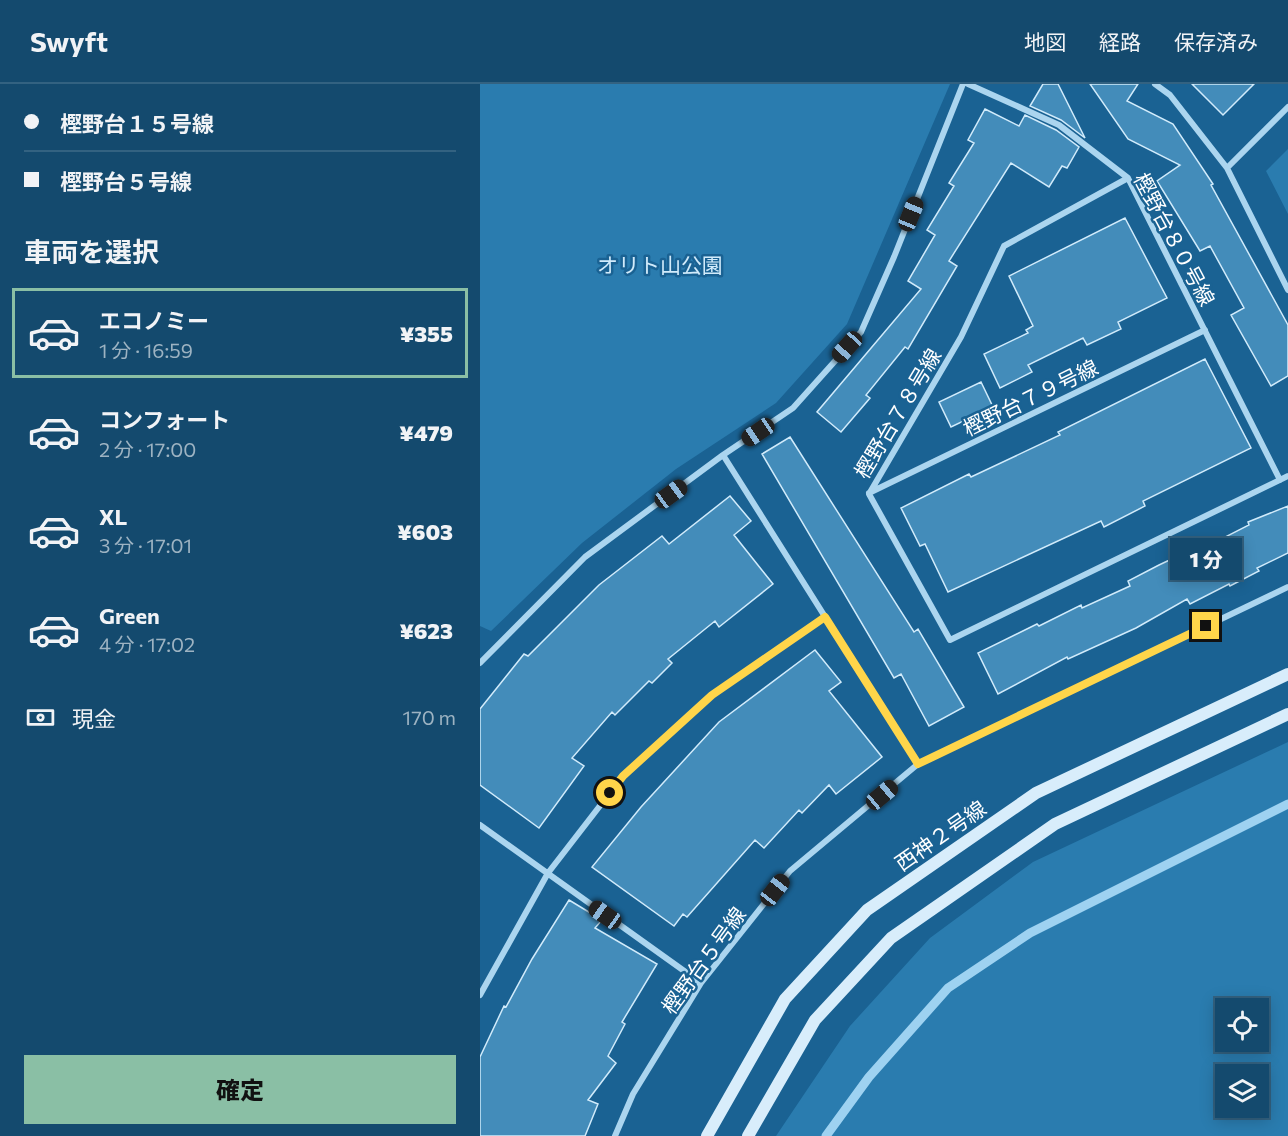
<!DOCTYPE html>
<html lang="ja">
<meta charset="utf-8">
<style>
:root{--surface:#144a6e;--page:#1d5173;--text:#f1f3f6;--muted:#9db3c2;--line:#336281;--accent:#8abfa5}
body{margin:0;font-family:Commissioner,"Noto Sans JP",sans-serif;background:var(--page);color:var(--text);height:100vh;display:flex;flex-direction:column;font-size:22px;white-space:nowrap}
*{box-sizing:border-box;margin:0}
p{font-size:20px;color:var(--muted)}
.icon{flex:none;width:33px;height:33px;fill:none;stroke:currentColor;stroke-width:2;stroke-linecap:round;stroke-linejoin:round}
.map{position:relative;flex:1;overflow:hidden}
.side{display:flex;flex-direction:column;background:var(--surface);width:480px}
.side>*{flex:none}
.banner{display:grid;align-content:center;height:132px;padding:0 24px;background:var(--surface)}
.buttons{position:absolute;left:735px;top:914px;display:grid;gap:12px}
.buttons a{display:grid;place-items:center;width:54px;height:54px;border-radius:0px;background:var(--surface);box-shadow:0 3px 15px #0003,0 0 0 2px var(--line);font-size:30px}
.end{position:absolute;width:27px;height:27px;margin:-14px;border:8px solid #ffd54a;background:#111;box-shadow:0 0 0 3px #111}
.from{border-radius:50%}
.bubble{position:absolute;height:42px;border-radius:0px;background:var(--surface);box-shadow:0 3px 15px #0003,0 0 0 2px var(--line);font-size:20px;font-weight:800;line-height:42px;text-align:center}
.car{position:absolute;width:18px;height:36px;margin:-18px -9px;border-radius:8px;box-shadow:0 0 4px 2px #0007;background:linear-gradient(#222 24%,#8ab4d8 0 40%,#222 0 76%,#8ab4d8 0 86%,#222 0)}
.banner b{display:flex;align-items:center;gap:21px;height:57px;font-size:22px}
.banner b+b{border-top:2px solid var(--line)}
.banner i{width:15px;height:15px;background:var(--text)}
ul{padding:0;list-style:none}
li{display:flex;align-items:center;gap:18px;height:90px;margin:0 12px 9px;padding:0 12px;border:3px solid transparent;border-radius:0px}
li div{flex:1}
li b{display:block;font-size:22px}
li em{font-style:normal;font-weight:800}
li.on{border-color:var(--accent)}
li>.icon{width:54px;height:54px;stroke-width:1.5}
h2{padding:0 24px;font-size:27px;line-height:72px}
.pay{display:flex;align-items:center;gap:15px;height:66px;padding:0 24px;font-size:22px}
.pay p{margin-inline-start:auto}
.button{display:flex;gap:12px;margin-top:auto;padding:12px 24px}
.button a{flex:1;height:69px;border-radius:0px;background:var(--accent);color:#111;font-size:24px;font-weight:800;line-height:69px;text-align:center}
header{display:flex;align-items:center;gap:36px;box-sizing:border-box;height:84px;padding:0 30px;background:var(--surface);border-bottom:2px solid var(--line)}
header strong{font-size:28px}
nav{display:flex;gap:33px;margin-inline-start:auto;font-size:21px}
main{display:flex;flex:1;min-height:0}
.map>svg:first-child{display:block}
.green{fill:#2a7caf;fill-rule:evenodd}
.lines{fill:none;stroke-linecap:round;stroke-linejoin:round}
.stream{stroke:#9ed2f1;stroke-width:9}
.building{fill:#438cba;stroke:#d1ebfb;stroke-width:1.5}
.street{stroke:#abd5ef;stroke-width:6}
.secondary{stroke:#d8edfb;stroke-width:12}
.route{stroke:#ffd54a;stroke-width:8}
.labels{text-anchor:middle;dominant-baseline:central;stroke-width:5;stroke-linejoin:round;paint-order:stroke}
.street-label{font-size:21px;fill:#fff;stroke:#1a6293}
.park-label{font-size:21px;fill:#d1ebfb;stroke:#1a6293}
</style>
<header>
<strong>Swyft</strong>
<nav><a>地図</a><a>経路</a><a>保存済み</a></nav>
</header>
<main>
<section class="side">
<div class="banner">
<b><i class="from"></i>樫野台１５号線</b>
<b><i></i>樫野台５号線</b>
</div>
<h2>車両を選択</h2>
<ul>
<li class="on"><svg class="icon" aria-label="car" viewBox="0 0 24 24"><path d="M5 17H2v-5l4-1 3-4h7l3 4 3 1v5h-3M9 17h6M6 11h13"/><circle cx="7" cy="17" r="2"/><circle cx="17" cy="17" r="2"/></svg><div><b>エコノミー</b><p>1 分 · 16:59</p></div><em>¥355</em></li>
<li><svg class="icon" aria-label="car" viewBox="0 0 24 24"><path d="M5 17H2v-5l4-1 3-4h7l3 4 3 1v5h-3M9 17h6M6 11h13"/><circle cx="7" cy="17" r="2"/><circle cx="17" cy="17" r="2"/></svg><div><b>コンフォート</b><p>2 分 · 17:00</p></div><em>¥479</em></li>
<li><svg class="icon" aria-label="car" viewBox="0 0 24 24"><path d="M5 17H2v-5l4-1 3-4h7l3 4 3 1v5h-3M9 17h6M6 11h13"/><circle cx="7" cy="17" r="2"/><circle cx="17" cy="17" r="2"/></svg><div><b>XL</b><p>3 分 · 17:01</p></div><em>¥603</em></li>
<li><svg class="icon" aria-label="car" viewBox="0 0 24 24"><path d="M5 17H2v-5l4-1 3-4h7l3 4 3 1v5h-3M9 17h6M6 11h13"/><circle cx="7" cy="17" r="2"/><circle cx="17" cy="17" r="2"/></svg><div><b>Green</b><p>4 分 · 17:02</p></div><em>¥623</em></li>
</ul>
<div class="pay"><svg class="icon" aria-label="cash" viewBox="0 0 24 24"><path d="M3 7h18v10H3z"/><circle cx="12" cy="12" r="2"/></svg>現金<p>170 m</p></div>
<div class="button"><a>確定</a></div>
</section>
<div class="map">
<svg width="808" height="1052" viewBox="0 0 808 1052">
<rect width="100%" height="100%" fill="#1a6293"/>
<!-- green -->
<path class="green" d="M 0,0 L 470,0 L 367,240 L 296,319 L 196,385 L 102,459 L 11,547 L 0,542 Z
M 808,65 L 808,130 L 786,87 Z
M 808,658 L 808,1052 L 296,1052 L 370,942 L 450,854 L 553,778 ZM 746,924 L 778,924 L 778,957 L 746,957 ZM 746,990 L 778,990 L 778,1023 L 746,1023 Z"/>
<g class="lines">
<!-- stream -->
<path class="stream" d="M 346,1052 L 389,993 L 468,904 L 550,849 L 808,720"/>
</g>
<!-- building -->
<path class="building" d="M 563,0 L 578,0 L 605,54 L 581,36 L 550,22 Z
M 610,0 L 658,0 L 647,17 L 693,40 L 733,100 L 731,101 L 808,241 L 808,292 L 791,302 L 751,231 L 764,224 L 730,162 L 720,167 L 677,97 L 700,81 L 648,55 Z
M 712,0 L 774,0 L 743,31 Z
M 505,25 L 539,42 L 545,31 L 576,46 L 599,63 L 587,84 L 582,82 L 569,103 L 531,79 L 469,177 L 477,182 L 428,265 L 425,263 L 386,311 L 390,314 L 361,348 L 337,328 L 441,205 L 428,197 L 455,151 L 447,146 L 474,102 L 469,99 L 494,59 L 488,56 Z
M 645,134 L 687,214 L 638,238 L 641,245 L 607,261 L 603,254 L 548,281 L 552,288 L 520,304 L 504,270 L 548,249 L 546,246 L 553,242 L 529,192 Z
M 725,275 L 771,364 L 663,417 L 665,422 L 624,443 L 621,437 L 468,508 L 445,460 L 440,462 L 421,424 L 489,390 L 491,393 L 580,351 L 578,348 Z
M 501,298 L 513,323 L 471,343 L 459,318 Z
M 310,353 L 434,548 L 438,545 L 484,623 L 449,642 L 421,590 L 414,594 L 282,370 Z
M 250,412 L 271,437 L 254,451 L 293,500 L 239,543 L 235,537 L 188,575 L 192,579 L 172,599 L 169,597 L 135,631 L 132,628 L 92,674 L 104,682 L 59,744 L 0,701 L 0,625 L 44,570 L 48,572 L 119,501 L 182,452 L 189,460 Z
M 808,422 L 808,469 L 777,484 L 779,487 L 750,502 L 749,500 L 710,520 L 707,515 L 656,544 L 588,575 L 587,573 L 518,610 L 498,569 L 557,540 L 559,542 L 601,521 L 602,524 L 650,502 L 648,497 L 679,481 L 719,462 L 720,466 L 769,441 L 768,438 Z
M 335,566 L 361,598 L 349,607 L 402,673 L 356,710 L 349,701 L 322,729 L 319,726 L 284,764 L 275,756 L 207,833 L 203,830 L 194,842 L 112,783 L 161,723 L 239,638 Z
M 89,816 L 122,836 L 115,844 L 177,880 L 142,938 L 145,940 L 128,972 L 136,979 L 108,1016 L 118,1020 L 105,1052 L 0,1052 L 0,973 L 24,922 L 26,923 L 52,875 Z"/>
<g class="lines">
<!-- street -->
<path class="street" d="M 488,0 L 579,41 L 648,94 L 800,396
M 675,0 L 690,11 L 747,84 L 808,206
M 747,84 L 808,23
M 648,94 L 524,162 L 481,253 L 389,410 L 470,556 L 808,392
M 243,371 L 438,680
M 389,409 L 725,246
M 0,579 L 105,473 L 243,371 L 313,324 L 381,248 L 414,173 L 483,0
M 0,741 L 221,899
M 0,911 L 68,789 L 143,692 L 232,611 L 345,533
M 135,1052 L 153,1010 L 221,899 L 310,787 L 438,680 L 808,503"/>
<!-- secondary -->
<path class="secondary" d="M 227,1052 L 305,915 L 387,826 L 556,709 L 808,590
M 268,1052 L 335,936 L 411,854 L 575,740 L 808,630"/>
</g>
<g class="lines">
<!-- route -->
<path class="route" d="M 130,709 L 143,692 L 232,611 L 345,533 L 438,680 L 726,542"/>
</g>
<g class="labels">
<!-- street labels -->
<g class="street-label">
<text transform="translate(695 155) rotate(62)">樫野台８０号線</text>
<text transform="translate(550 313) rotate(-26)">樫野台７９号線</text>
<text transform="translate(417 329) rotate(-59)">樫野台７８号線</text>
<text transform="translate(460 751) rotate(-35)">西神２号線</text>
<text transform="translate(223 876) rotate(-54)">樫野台５号線</text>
</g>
<!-- park labels -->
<g class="park-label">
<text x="180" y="180">オリト山公園</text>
</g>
</g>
</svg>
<div class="buttons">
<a><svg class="icon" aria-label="locate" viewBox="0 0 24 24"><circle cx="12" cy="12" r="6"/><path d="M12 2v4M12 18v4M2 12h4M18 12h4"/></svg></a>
<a><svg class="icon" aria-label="layers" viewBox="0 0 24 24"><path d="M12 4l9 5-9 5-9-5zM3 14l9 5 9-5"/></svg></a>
</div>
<i class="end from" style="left:130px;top:709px"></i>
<i class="end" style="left:726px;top:542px"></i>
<div class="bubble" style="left:690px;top:454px;width:72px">1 分</div>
<i class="car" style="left:431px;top:130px;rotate:22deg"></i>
<i class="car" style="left:367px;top:263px;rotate:222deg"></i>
<i class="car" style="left:278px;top:348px;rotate:236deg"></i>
<i class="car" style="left:191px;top:410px;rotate:54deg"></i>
<i class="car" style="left:402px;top:711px;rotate:50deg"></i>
<i class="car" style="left:295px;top:806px;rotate:38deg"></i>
<i class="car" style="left:125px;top:831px;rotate:305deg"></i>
</div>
</main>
